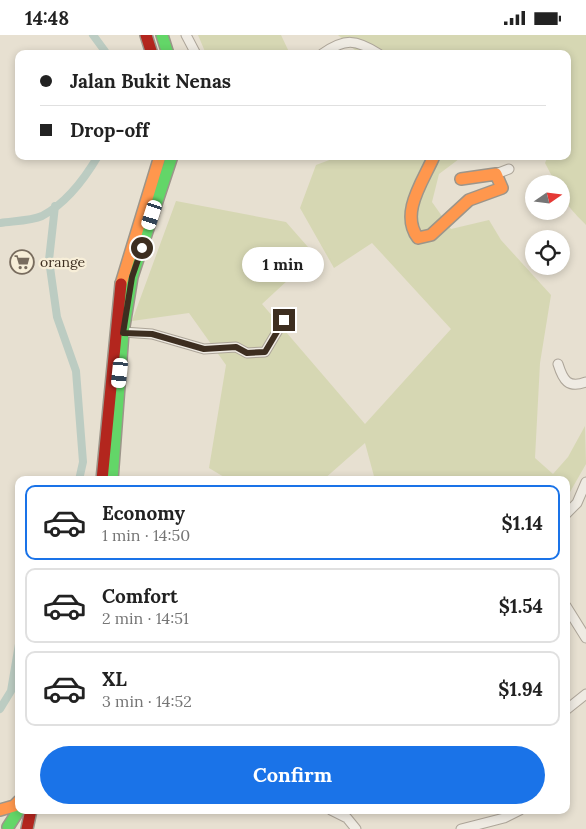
<!DOCTYPE html>
<meta charset="utf-8">
<style>
:root{--surface:#fff;--page:#f6f6f6;--text:#222;--muted:#767676;--line:#e0e0e0;--accent:#1a73e8}
body{margin:0;font-family:Lora,serif;background:var(--page);color:var(--text);height:100vh;display:flex;flex-direction:column;font-size:19px;white-space:nowrap}
*{box-sizing:border-box;margin:0}
p{font-size:16px;color:var(--muted)}
.icon{flex:none;width:28px;height:28px;fill:none;stroke:currentColor;stroke-width:2;stroke-linecap:round;stroke-linejoin:round}
.map{position:relative;flex:1;overflow:hidden}
.panel{position:absolute;left:15px;top:441px;width:555px;height:338px;display:flex;flex-direction:column;background:var(--surface);border-radius:10px;box-shadow:0 2px 8px #0003}
.panel>*{flex:none}
.banner{position:absolute;left:15px;top:15px;width:556px;height:110px;border-radius:10px;box-shadow:0 2px 8px #0003;display:grid;align-content:center;height:110px;padding:0 25px;background:var(--surface)}
.needle{width:32px;rotate:76deg}
.fabs{position:absolute;left:525px;top:140px;display:grid;gap:10px}
.fabs a{display:grid;place-items:center;width:45px;height:45px;border-radius:50%;background:var(--surface);box-shadow:0 2px 8px #0003;font-size:25px}
.end{position:absolute;width:22px;height:22px;margin:-11px;border:6px solid #3d2e20;background:#fff;box-shadow:0 0 0 2px #fff}
.from{border-radius:50%}
.bubble{position:absolute;height:35px;border-radius:18px;background:var(--surface);box-shadow:0 2px 8px #0003;font-size:16px;font-weight:700;line-height:35px;text-align:center}
.car{position:absolute;width:15px;height:30px;margin:-15px -8px;border-radius:6px;box-shadow:0 0 4px 1px #0007;background:linear-gradient(#fff 24%,#345 0 40%,#fff 0 76%,#345 0 86%,#fff 0)}
.banner b{display:flex;align-items:center;gap:18px;height:48px;font-size:19px}
.banner b+b{border-top:1px solid var(--line)}
.banner i{width:12px;height:12px;background:var(--text)}
ul{padding:9px 0 0;list-style:none}
li{display:flex;align-items:center;gap:15px;height:75px;margin:0 10px 8px;padding:0 15px;border:2px solid var(--line);border-radius:10px}
li div{flex:1}
li b{display:block;font-size:19px}
li em{font-style:normal;font-weight:700}
li.current{border-color:var(--accent)}
li>.icon{width:45px;height:45px;stroke-width:1.5}
.primary-button{display:flex;gap:10px;margin-top:auto;padding:10px 25px}
.primary-button a{flex:1;height:58px;border-radius:30px;background:var(--accent);color:#fff;font-size:20px;font-weight:700;line-height:58px;text-align:center}
.status{display:flex;justify-content:space-between;align-items:center;height:35px;padding:0 25px;background:var(--surface);direction:ltr}
.status svg{height:14px;fill:currentColor}
.map>svg:first-child{display:block}
.green{fill:#d6d7b3}
.lines{fill:none;stroke-linecap:round;stroke-linejoin:round}
.canal{stroke:#bcccc2;stroke-width:8}
.street-casing{stroke:#ada599;stroke-width:11}
.fast-casing{stroke:#9c958a;stroke-width:14}
.slow-casing{stroke:#9c958a;stroke-width:14}
.jam-casing{stroke:#9c958a;stroke-width:14}
.street{stroke:#efebe3;stroke-width:9}
.fast{stroke:#63d668;stroke-width:11}
.slow{stroke:#ff974d;stroke-width:11}
.jam{stroke:#b3261e;stroke-width:11}
.route{stroke:#3d2e20;stroke-width:6}
.labels{text-anchor:middle;dominant-baseline:central;stroke-width:4.5;stroke-linejoin:round;paint-order:stroke}
.poi-label{font-size:14px;fill:#3d2e20;stroke:#f7eed8;text-anchor:start}
</style>
<div class="status"><b>14:48</b><svg viewBox="0 0 49 12"><path d="M0 12V9h3v3zM5 12V6h3v6zM10 12V3h3v9zM15 12V0h3v12zM26 1h20v11H26zM47 4h2v5h-2z"/></svg></div>
<div class="map">
<svg width="586" height="794" viewBox="0 0 586 794">
<rect width="100%" height="100%" fill="#e7e0d1"/>
<!-- green -->
<path class="green" d="M 198,0 L 281,0 L 290,19 L 206,19 Z
M 338,0 L 586,0 L 586,190 C 574,177 561,167 561,149 L 556,149 L 545,128 L 548,121 L 568,121 L 568,19 L 355,19 L 355,15 Z
M 340,121 L 463,121 L 439,139 L 432,167 L 451,194 L 489,185 L 501,205 L 551,260 L 540,328 L 535,423 L 553,439 L 568,422 L 585,391 L 586,429 L 566,464 L 566,445 L 375,445 L 365,408 L 323,445 L 229,445 L 209,433 L 226,330 L 189,278 L 132,286 L 176,166 L 286,187 L 315,220 L 262,269 L 365,389 L 451,294 L 372,208 L 334,233 L 300,173 L 316,130 Z"/>
<g class="lines">
<!-- canal -->
<path class="canal" d="M 93,0 L 107,19
M 55,171 L 49,225 L 57,282 L 76,336 L 83,427 L 79,445
M 0,188 C 13,186 31,186 42,181 C 65,169 85,143 98,121
M 0,674 L 11,656 L 19,609"/>
<!-- street casing -->
<g class="street-casing">
<path id="street" d="M 186,0 L 196,19
M 322,19 C 345,3 356,4 379,19
M 496,139 L 509,134
M 123,297 L 152,299 L 204,314 L 236,312 L 247,318 L 265,317 L 284,285
M 558,329 C 563,345 568,354 586,347
M 566,479 L 577,468 L 586,447
M 566,571 L 586,603
M 566,675 L 586,659
M 331,775 L 347,783 L 356,794
M 461,794 L 504,783 L 520,775"/>
</g>
<!-- fast casing -->
<g class="fast-casing">
<path id="fast" d="M 162,0 L 168,19
M 112,445 L 123,297 L 132,242 L 172,121
M 8,792 L 19,775"/>
</g>
<!-- slow casing -->
<g class="slow-casing">
<path id="slow" d="M 434,121 C 424,145 399,178 418,203 L 431,200 L 469,165 L 502,153 L 496,139 L 461,144
M 121,249 L 160,121
M 0,775 L 14,771 L 19,766"/>
</g>
<!-- jam casing -->
<g class="jam-casing">
<path id="jam" d="M 146,0 L 152,19
M 102,445 L 121,249
M 27,794 L 31,775"/>
</g>
<!-- street -->
<use href="#street" class="street"/>
<!-- fast -->
<use href="#fast" class="fast"/>
<!-- slow -->
<use href="#slow" class="slow"/>
<!-- jam -->
<use href="#jam" class="jam"/>
</g>
<g class="lines">
<!-- route -->
<path class="route" d="M 142,213 L 132,242 L 123,298 L 152,299 L 204,314 L 236,312 L 247,318 L 265,317 L 284,285"/>
</g>
<!-- icons -->
<defs>
<g id="supermarket-ring" transform="scale(1.25)"><circle r="9.5" fill="#f7eed8" stroke="#786c5e" stroke-width="1.5"/><path d="M-6-5.5h2.5l.6 2H6L4.5 2H-2.5L-4.4-4H-6ZM-1.5 3.2a1.3 1.3 0 1 0 .1 0ZM3 3.2a1.3 1.3 0 1 0 .1 0Z" fill="#786c5e"/></g>
</defs>
<g fill-rule="evenodd">
<use href="#supermarket-ring" x="22" y="227"/>
</g>
<g class="labels">
<!-- poi labels -->
<g class="poi-label">
<text x="40" y="227">orange</text>
</g>
</g>
</svg>
<div class="fabs">
<a><svg class="needle" viewBox="-14 -14 28 28"><path d="M0-13l5 13h-10z" fill="#e53935"/><path d="M0 13l5-13h-10z" fill="#767676"/></svg></a>
<a><svg class="icon" aria-label="locate" viewBox="0 0 24 24"><circle cx="12" cy="12" r="6"/><path d="M12 2v4M12 18v4M2 12h4M18 12h4"/></svg></a>
</div>
<i class="end from" style="left:142px;top:213px"></i>
<i class="end" style="left:284px;top:285px"></i>
<div class="bubble" style="left:242px;top:212px;width:82px">1 min</div>
<i class="car" style="left:152px;top:180px;rotate:198deg"></i>
<i class="car" style="left:120px;top:338px;rotate:186deg"></i>
<div class="banner">
<b><i class="from"></i>Jalan Bukit Nenas</b>
<b><i></i>Drop-off</b>
</div>
<section class="panel">
<ul>
<li class="current"><svg class="icon" aria-label="car" viewBox="0 0 24 24"><path d="M5 17H2v-5l4-1 3-4h7l3 4 3 1v5h-3M9 17h6M6 11h13"/><circle cx="7" cy="17" r="2"/><circle cx="17" cy="17" r="2"/></svg><div><b>Economy</b><p>1 min · 14:50</p></div><em>$1.14</em></li>
<li><svg class="icon" aria-label="car" viewBox="0 0 24 24"><path d="M5 17H2v-5l4-1 3-4h7l3 4 3 1v5h-3M9 17h6M6 11h13"/><circle cx="7" cy="17" r="2"/><circle cx="17" cy="17" r="2"/></svg><div><b>Comfort</b><p>2 min · 14:51</p></div><em>$1.54</em></li>
<li><svg class="icon" aria-label="car" viewBox="0 0 24 24"><path d="M5 17H2v-5l4-1 3-4h7l3 4 3 1v5h-3M9 17h6M6 11h13"/><circle cx="7" cy="17" r="2"/><circle cx="17" cy="17" r="2"/></svg><div><b>XL</b><p>3 min · 14:52</p></div><em>$1.94</em></li>
</ul>
<div class="primary-button"><a>Confirm</a></div>
</section>
</div>
